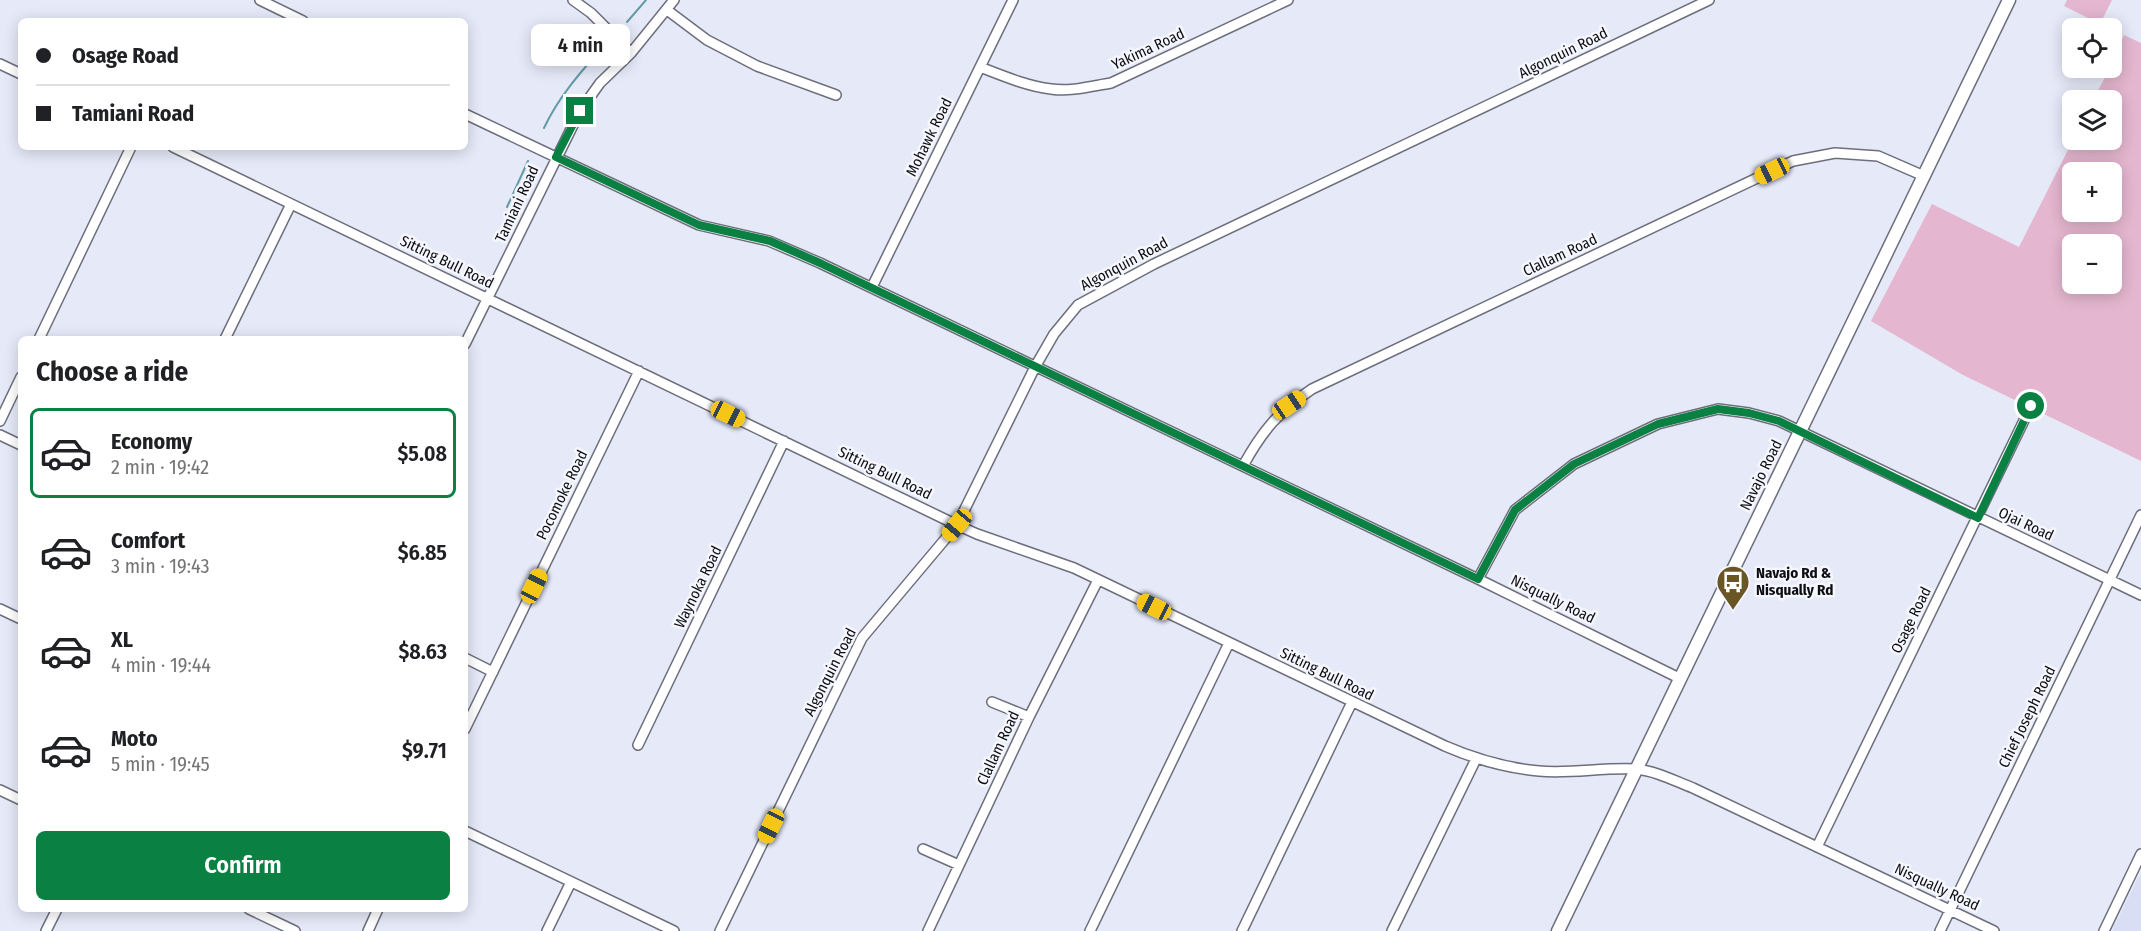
<!DOCTYPE html>
<meta charset="utf-8">
<style>
:root{--surface:#fff;--page:#f2f2f2;--text:#202124;--muted:#757577;--line:#e0e0e0;--accent:#0b8043}
body{margin:0;font-family:"Fira Sans Condensed",sans-serif;background:var(--page);color:var(--text);height:100vh;display:flex;flex-direction:column;font-size:22px;white-space:nowrap}
*{box-sizing:border-box;margin:0}
p{font-size:20px;color:var(--muted)}
.icon{flex:none;width:33px;height:33px;fill:none;stroke:currentColor;stroke-width:2;stroke-linecap:round;stroke-linejoin:round}
.map{position:relative;flex:1;overflow:hidden}
.drawer{position:absolute;left:18px;top:336px;width:450px;height:576px;display:flex;flex-direction:column;background:var(--surface);border-radius:9px;box-shadow:0 3px 15px #0003}
.drawer>*{flex:none}
.top-card{position:absolute;left:18px;top:18px;width:450px;height:132px;border-radius:9px;box-shadow:0 3px 15px #0003;display:grid;align-content:center;height:132px;padding:0 18px;background:var(--surface)}
.controls{position:absolute;left:2062px;top:18px;display:grid;gap:12px}
.controls a{display:grid;place-items:center;width:60px;height:60px;border-radius:9px;background:var(--surface);box-shadow:0 3px 15px #0003;font-size:30px}
.end{position:absolute;width:27px;height:27px;margin:-14px;border:8px solid #0b8043;background:#fff;box-shadow:0 0 0 3px #fff}
.from{border-radius:50%}
.bubble{position:absolute;height:42px;border-radius:9px;background:var(--surface);box-shadow:0 3px 15px #0003;font-size:20px;font-weight:600;line-height:42px;text-align:center}
.car{position:absolute;width:18px;height:36px;margin:-18px -9px;border-radius:8px;box-shadow:0 0 4px 2px #0007;background:linear-gradient(#f5c518 24%,#345 0 40%,#f5c518 0 76%,#345 0 86%,#f5c518 0)}
.top-card b{display:flex;align-items:center;gap:21px;height:57px;font-size:22px}
.top-card b+b{border-top:2px solid var(--line)}
.top-card i{width:15px;height:15px;background:var(--text)}
ul{padding:0;list-style:none}
li{display:flex;align-items:center;gap:18px;height:90px;margin:0 12px 9px;padding:0 6px;border:3px solid transparent;border-radius:9px}
li div{flex:1}
li b{display:block;font-size:22px}
li em{font-style:normal;font-weight:600}
li.current{border-color:var(--accent)}
li>.icon{width:54px;height:54px;stroke-width:1.5}
h2{padding:0 18px;font-size:27px;line-height:72px}
.cta{display:flex;gap:12px;margin-top:auto;padding:12px 18px}
.cta a{flex:1;height:69px;border-radius:9px;background:var(--accent);color:#fff;font-size:24px;font-weight:600;line-height:69px;text-align:center}
.map>svg:first-child{display:block}
.built{fill:#dadef5}
.green{fill:#e4b6cf;fill-rule:evenodd}
.lines{fill:none;stroke-linecap:round;stroke-linejoin:round}
.stream{stroke:#629ba6;stroke-width:2}
.minor-casing{stroke:#6c6e7b;stroke-width:12}
.major-casing{stroke:#6c6e7b;stroke-width:15}
.minor{stroke:#fff;stroke-width:9}
.major{stroke:#fff;stroke-width:12}
.route{stroke:#0b8043;stroke-width:8}
.labels{text-anchor:middle;dominant-baseline:central;stroke-width:5;stroke-linejoin:round;paint-order:stroke}
.street-label{font-size:15px;fill:#0c0d12;stroke:#f5f7fd}
.poi-label{font-size:15px;font-weight:bold;fill:#0c0d12;stroke:#f5f7fd;text-anchor:start}
</style>
<div class="map">
<svg width="2141" height="931" viewBox="0 0 2141 931">
<rect width="100%" height="100%" fill="#e6e9f8"/>
<!-- built -->
<path class="built" d="M 2141,876 L 2141,931 L 2112,931 L 2138,878 Z"/>
<!-- green -->
<path class="green" d="M 2067,0 L 2112,0 L 2100,24 L 2064,6 Z
M 2124,35 L 2141,43 L 2141,461 L 1963,375 L 1871,321 L 1932,204 L 2019,247 L 2073,140 L 2112,140 L 2112,100 L 2093,100 L 2110,68 L 2112,68 L 2112,62 ZM 2073,172 L 2112,172 L 2112,212 L 2073,212 ZM 2073,244 L 2112,244 L 2112,284 L 2073,284 Z"/>
<g class="lines">
<!-- stream -->
<path class="stream" d="M 627,22 L 646,0
M 544,128 C 558,98 579,74 601,49
M 507,207 L 528,161"/>
<!-- minor casing -->
<g class="minor-casing">
<path id="minor" d="M 260,0 L 303,21
M 573,0 L 591,13 L 631,53
M 667,10 L 707,40 L 757,66 L 836,95
M 0,64 L 21,74
M 980,67 C 1003,76 1027,86 1051,89 C 1071,92 1092,86 1111,83 L 1288,0
M 465,114 L 699,225 L 769,241 L 820,263 L 1478,579 L 1679,678
M 173,147 L 957,525 L 977,534 L 1074,568 L 1445,746 C 1475,759 1505,768 1539,771 C 1571,774 1604,767 1636,769 C 1656,771 1675,781 1693,788 L 1994,931
M 872,287 L 1013,0
M 39,339 L 131,147
M 225,339 L 291,204
M 465,344 L 580,111 L 600,83 L 631,53 L 674,0
M 0,421 L 21,377
M 0,435 L 21,445
M 1243,466 C 1262,431 1279,411 1312,389 L 1793,161 L 1835,153 L 1878,156 L 1924,176
M 1478,579 L 1515,510 L 1574,464 L 1658,424 L 1718,409 L 1749,413 L 1779,421 L 2141,595
M 0,609 L 21,619
M 465,658 L 493,672
M 992,702 L 1029,717
M 465,729 L 639,371
M 638,745 L 784,441
M 0,790 L 21,800
M 465,831 L 674,931
M 1817,847 L 2031,406
M 923,849 L 959,865
M 249,909 L 295,931
M 46,931 L 57,909
M 368,931 L 378,909
M 547,931 L 571,882
M 720,931 L 862,638 L 957,525 L 1035,367 L 1054,334 L 1078,305 L 1154,264 L 1709,0
M 928,931 L 1029,717 L 1098,580
M 1090,931 L 1229,643
M 1242,931 L 1352,702
M 1392,931 L 1476,759
M 1940,931 L 2141,515
M 2104,931 L 2141,854"/>
</g>
<!-- major casing -->
<g class="major-casing">
<path id="major" d="M 1558,931 L 2009,0"/>
</g>
<!-- minor -->
<use href="#minor" class="minor"/>
<!-- major -->
<use href="#major" class="major"/>
</g>
<g class="lines">
<!-- route -->
<path class="route" d="M 580,111 L 556,157 L 699,225 L 770,241 L 820,263 L 1478,579 L 1515,510 L 1574,464 L 1658,424 L 1718,409 L 1749,413 L 1779,421 L 1978,518 L 2031,406"/>
</g>
<!-- icons -->
<defs>
<g id="bus-pin" transform="scale(1.725)"><path d="M0 17L-7.5 6A9.5 9.5 0 1 1 7.5 6Z" fill="#6a5524" stroke="#f5f7fd"/><path d="M-5-6H5V4H4V6H2V4H-2V6H-4V4H-5ZM-3.5-4V0h7V-4ZM-3.5 1.2v1.5H-2V1.2ZM2 1.2v1.5H3.5V1.2Z" fill="#fff"/></g>
</defs>
<g fill-rule="evenodd">
<use href="#bus-pin" x="1733" y="582"/>
</g>
<g class="labels">
<!-- street labels -->
<g class="street-label">
<text transform="translate(1148 49) rotate(-25)">Yakima Road</text>
<text transform="translate(1563 53) rotate(-26)">Algonquin Road</text>
<text transform="translate(929 137) rotate(-64)">Mohawk Road</text>
<text transform="translate(517 204) rotate(-65)">Tamiani Road</text>
<text transform="translate(1560 255) rotate(-25)">Clallam Road</text>
<text transform="translate(447 262) rotate(26)">Sitting Bull Road</text>
<text transform="translate(1124 264) rotate(-28)">Algonquin Road</text>
<text transform="translate(885 473) rotate(26)">Sitting Bull Road</text>
<text transform="translate(1761 475) rotate(-64)">Navajo Road</text>
<text transform="translate(562 495) rotate(-64)">Pocomoke Road</text>
<text transform="translate(2026 524) rotate(25)">Ojai Road</text>
<text transform="translate(698 587) rotate(-64)">Waynoka Road</text>
<text transform="translate(1553 599) rotate(26)">Nisqually Road</text>
<text transform="translate(1911 620) rotate(-64)">Osage Road</text>
<text transform="translate(830 672) rotate(-63)">Algonquin Road</text>
<text transform="translate(1327 674) rotate(26)">Sitting Bull Road</text>
<text transform="translate(2027 717) rotate(-64)">Chief Joseph Road</text>
<text transform="translate(998 748) rotate(-65)">Clallam Road</text>
<text transform="translate(1937 887) rotate(25)">Nisqually Road</text>
</g>
<!-- poi labels -->
<g class="poi-label">
<text x="1756" y="573">Navajo Rd &amp;<tspan x="1756" dy="17">Nisqually Rd</tspan></text>
</g>
</g>
</svg>
<div class="controls">
<a><svg class="icon" aria-label="locate" viewBox="0 0 24 24"><circle cx="12" cy="12" r="6"/><path d="M12 2v4M12 18v4M2 12h4M18 12h4"/></svg></a>
<a><svg class="icon" aria-label="layers" viewBox="0 0 24 24"><path d="M12 4l9 5-9 5-9-5zM3 14l9 5 9-5"/></svg></a>
<a>+</a>
<a>−</a>
</div>
<i class="end from" style="left:2031px;top:406px"></i>
<i class="end" style="left:580px;top:111px"></i>
<div class="bubble" style="left:531px;top:24px;width:99px">4 min</div>
<i class="car" style="left:1772px;top:171px;rotate:245deg"></i>
<i class="car" style="left:1289px;top:405px;rotate:56deg"></i>
<i class="car" style="left:728px;top:414px;rotate:116deg"></i>
<i class="car" style="left:957px;top:525px;rotate:220deg"></i>
<i class="car" style="left:534px;top:586px;rotate:26deg"></i>
<i class="car" style="left:1154px;top:607px;rotate:296deg"></i>
<i class="car" style="left:771px;top:826px;rotate:206deg"></i>
<div class="top-card">
<b><i class="from"></i>Osage Road</b>
<b><i></i>Tamiani Road</b>
</div>
<section class="drawer">
<h2>Choose a ride</h2>
<ul>
<li class="current"><svg class="icon" aria-label="car" viewBox="0 0 24 24"><path d="M5 17H2v-5l4-1 3-4h7l3 4 3 1v5h-3M9 17h6M6 11h13"/><circle cx="7" cy="17" r="2"/><circle cx="17" cy="17" r="2"/></svg><div><b>Economy</b><p>2 min · 19:42</p></div><em>$5.08</em></li>
<li><svg class="icon" aria-label="car" viewBox="0 0 24 24"><path d="M5 17H2v-5l4-1 3-4h7l3 4 3 1v5h-3M9 17h6M6 11h13"/><circle cx="7" cy="17" r="2"/><circle cx="17" cy="17" r="2"/></svg><div><b>Comfort</b><p>3 min · 19:43</p></div><em>$6.85</em></li>
<li><svg class="icon" aria-label="car" viewBox="0 0 24 24"><path d="M5 17H2v-5l4-1 3-4h7l3 4 3 1v5h-3M9 17h6M6 11h13"/><circle cx="7" cy="17" r="2"/><circle cx="17" cy="17" r="2"/></svg><div><b>XL</b><p>4 min · 19:44</p></div><em>$8.63</em></li>
<li><svg class="icon" aria-label="car" viewBox="0 0 24 24"><path d="M5 17H2v-5l4-1 3-4h7l3 4 3 1v5h-3M9 17h6M6 11h13"/><circle cx="7" cy="17" r="2"/><circle cx="17" cy="17" r="2"/></svg><div><b>Moto</b><p>5 min · 19:45</p></div><em>$9.71</em></li>
</ul>
<div class="cta"><a>Confirm</a></div>
</section>
</div>
